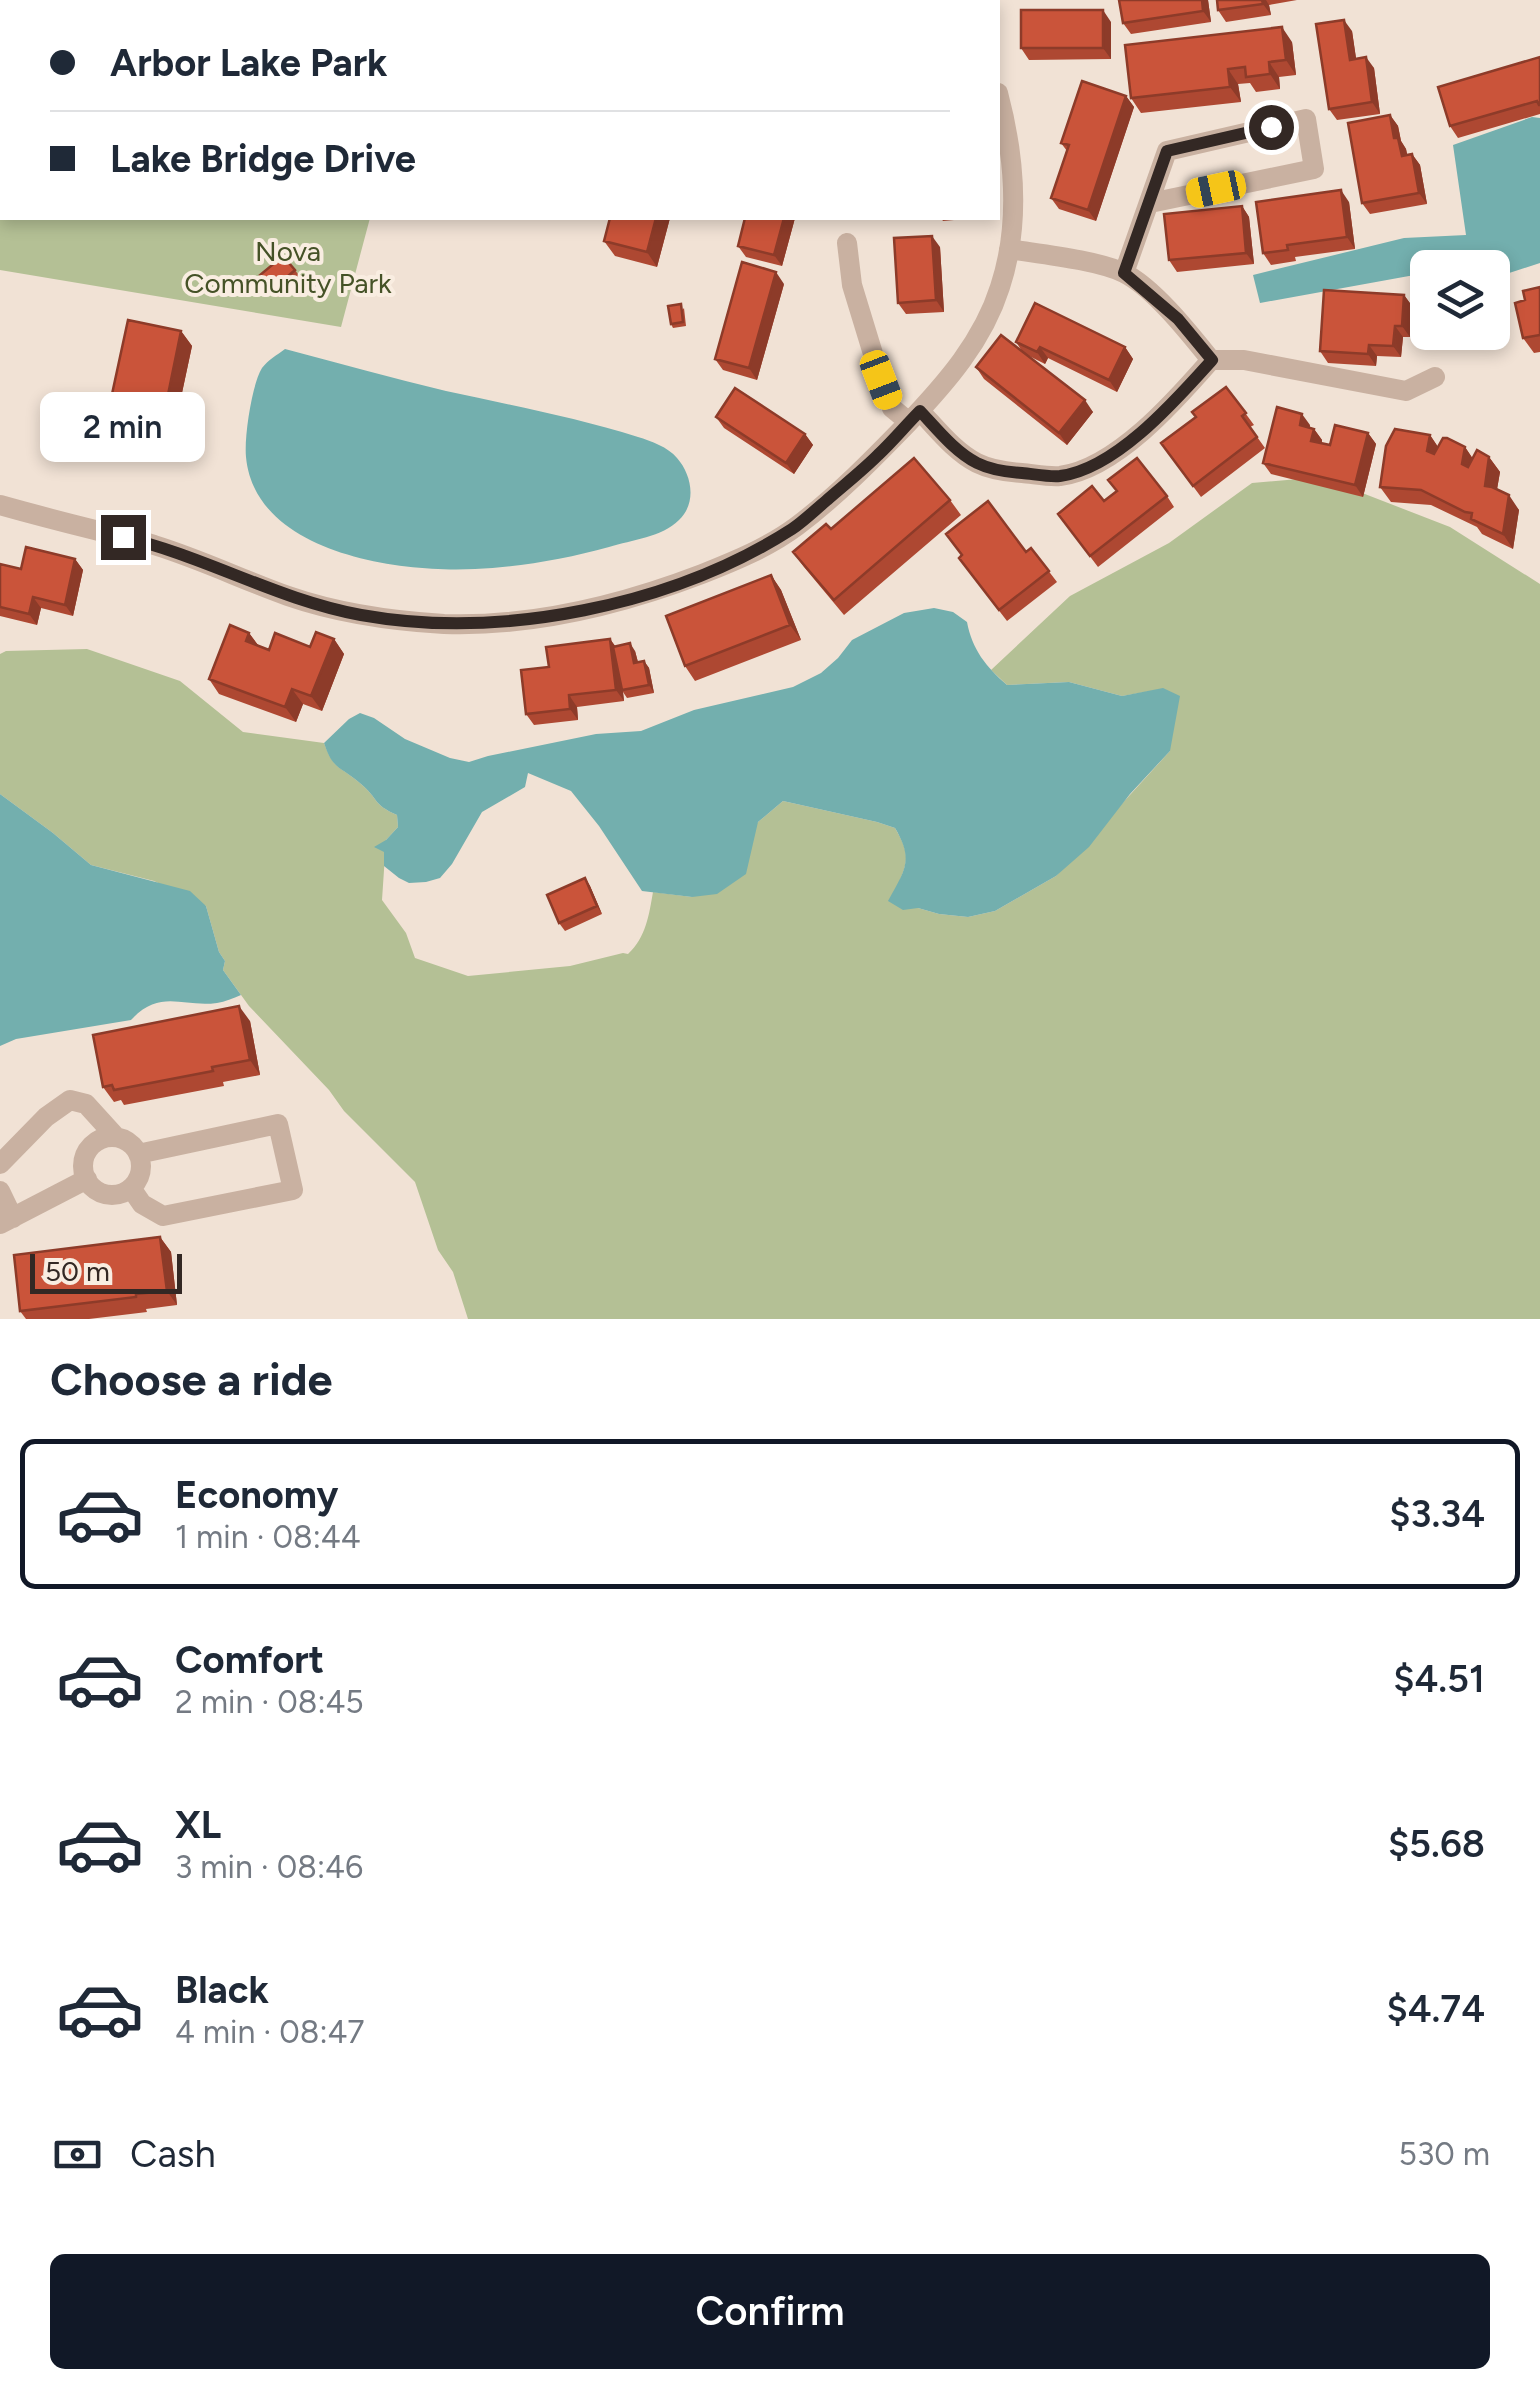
<!DOCTYPE html>
<meta charset="utf-8">
<style>
:root{--surface:#fff;--page:#f2f2f3;--text:#1f2937;--muted:#747a83;--line:#e0e1e3;--accent:#111827}
body{margin:0;font-family:Figtree,sans-serif;background:var(--page);color:var(--text);height:100vh;display:flex;flex-direction:column;font-size:38px;white-space:nowrap}
*{box-sizing:border-box;margin:0}
p{font-size:32px;color:var(--muted)}
.icon{flex:none;width:55px;height:55px;fill:none;stroke:currentColor;stroke-width:2;stroke-linecap:round;stroke-linejoin:round}
.map{position:relative;height:1319px;overflow:hidden}
.drawer{display:flex;flex-direction:column;background:var(--surface);flex:1}
.drawer>*{flex:none}
.hud{position:absolute;left:0px;top:0px;width:1000px;height:220px;box-shadow:0 5px 15px #0003;display:grid;align-content:center;height:220px;padding:0 50px;background:var(--surface)}
.buttons{position:absolute;left:1410px;top:250px;display:grid;gap:20px}
.buttons a{display:grid;place-items:center;width:100px;height:100px;border-radius:15px;background:var(--surface);box-shadow:0 5px 15px #0003;font-size:50px}
.scale{position:absolute;left:30px;bottom:25px;width:152px;box-sizing:border-box;padding-left:10px;border:5px solid #332824;border-top:0;font-size:28px;line-height:35px;white-space:nowrap;color:#332824;-webkit-text-stroke:8px #f9ede1;paint-order:stroke}
.end{position:absolute;width:45px;height:45px;margin:-22px;border:12px solid #332824;background:#fff;box-shadow:0 0 0 5px #fff}
.from{border-radius:50%}
.bubble{position:absolute;height:70px;border-radius:15px;background:var(--surface);box-shadow:0 5px 15px #0003;font-size:32px;font-weight:600;line-height:70px;text-align:center}
.car{position:absolute;width:30px;height:60px;margin:-30px -15px;border-radius:12px;box-shadow:0 0 8px 2px #0007;background:linear-gradient(#f5c518 24%,#345 0 40%,#f5c518 0 76%,#345 0 86%,#f5c518 0)}
.hud b{display:flex;align-items:center;gap:35px;height:95px;font-size:38px}
.hud b+b{border-top:2px solid var(--line)}
.hud i{width:25px;height:25px;background:var(--text)}
ul{padding:0;list-style:none}
li{display:flex;align-items:center;gap:30px;height:150px;margin:0 20px 15px;padding:0 30px;border:5px solid transparent;border-radius:15px}
li div{flex:1}
li b{display:block;font-size:38px}
li em{font-style:normal;font-weight:600}
li.selected{border-color:var(--accent)}
li>.icon{width:90px;height:90px;stroke-width:1.5}
h2{padding:0 50px;font-size:45px;line-height:120px}
.pay{display:flex;align-items:center;gap:25px;height:110px;padding:0 50px;font-size:38px}
.pay p{margin-inline-start:auto}
.action{display:flex;gap:20px;margin-top:auto;padding:20px 50px}
.action a{flex:1;height:115px;border-radius:15px;background:var(--accent);color:#fff;font-size:40px;font-weight:600;line-height:115px;text-align:center}
.map>svg:first-child{display:block}
.green{fill:#b4c095}
.water{fill:#73afae}
.lines{fill:none;stroke-linecap:round;stroke-linejoin:round}
.minor{stroke:#c9b1a1;stroke-width:20}
.primary{stroke:#765e54;stroke-width:25}
.wall{fill:#ae4832}
.shaded-wall{fill:#8d3b29}
.building{fill:#ca543a;stroke:#8d3b29;stroke-width:2.5}
.route{stroke:#332824;stroke-width:12}
.labels{text-anchor:middle;dominant-baseline:central;stroke-width:8;stroke-linejoin:round;paint-order:stroke}
.park-label{font-size:28px;fill:#455227;stroke:#f9ede1}
</style>
<div class="map">
<svg width="1540" height="1319" viewBox="0 0 1540 1319">
<rect width="100%" height="100%" fill="#f1e2d5"/>
<!-- green -->
<path class="green" d="M 0,0 L 422,0 L 421,2 L 2,2 L 2,218 L 370,218 L 341,327 L 0,270 Z
M 1321,477 L 1450,527 L 1540,584 L 1540,1319 L 468,1319 L 453,1272 L 438,1250 L 415,1182 L 344,1111 L 329,1090 L 249,1006 L 223,970 L 225,961 L 219,952 L 206,906 L 154,881 L 91,865 L 53,833 L 0,794 L 0,654 L 6,651 L 87,649 L 180,681 L 243,732 L 324,743 C 334,771 341,766 361,784 C 379,799 372,804 397,815 L 398,827 L 386,840 L 382,900 L 406,933 L 415,958 L 468,976 L 570,966 L 623,953 L 628,954 C 646,937 649,915 653,892 L 692,897 L 758,822 L 783,801 L 877,822 L 895,828 C 907,849 910,857 900,880 L 918,908 L 939,914 L 968,917 L 995,911 L 1056,876 L 1170,751 L 1163,689 L 1122,696 L 1069,682 L 1007,685 L 991,670 L 1070,596 L 1169,543 L 1252,483 Z"/>
<!-- water -->
<path class="water" d="M 1532,117 L 1540,118 L 1540,263 L 1503,275 L 1493,275 L 1492,268 L 1428,268 L 1427,275 L 1409,276 L 1260,303 L 1253,275 L 1404,238 L 1466,235 L 1453,145 Z
M 285,349 C 339,363 392,378 446,391 C 510,405 575,417 638,437 C 651,441 668,447 677,458 C 692,475 697,503 679,520 C 662,537 632,540 609,547 C 566,559 520,567 475,569 C 398,573 255,553 246,457 C 244,437 252,384 262,368 C 268,360 277,355 285,349 Z
M 934,608 L 953,612 L 967,622 C 972,649 986,667 1007,685 L 1069,682 L 1122,696 L 1163,688 L 1180,696 L 1170,751 L 1130,794 L 1089,847 L 1056,876 L 995,911 L 968,917 L 939,914 L 918,908 L 903,910 L 888,901 C 905,870 914,860 895,828 L 877,822 L 783,801 L 758,822 L 746,874 L 717,894 L 692,897 L 642,891 L 599,826 L 571,791 L 528,773 L 525,787 L 482,812 L 452,864 L 440,878 L 426,882 L 409,883 L 399,878 L 384,866 L 384,852 L 374,847 L 386,840 L 398,827 L 397,815 C 372,804 379,799 361,784 C 341,766 333,771 324,743 L 349,719 L 360,713 L 374,718 L 405,739 L 450,758 L 469,762 L 488,756 L 596,734 L 641,731 L 694,710 L 793,687 L 821,673 L 838,658 L 852,640 L 904,613 Z
M 0,794 L 53,833 L 91,865 L 190,891 L 206,906 L 219,952 L 225,961 L 223,970 L 241,995 C 233,998 225,1002 217,1003 C 183,1008 161,988 131,1020 L 16,1039 L 0,1046 Z"/>
<g class="lines">
<!-- minor -->
<path class="minor" d="M 943,0 L 944,2
M 847,243 L 852,285 L 881,380 L 892,408 L 909,422
M 1009,249 C 1040,254 1097,260 1124,273 C 1154,288 1190,334 1211,360 L 1244,360 L 1406,391 L 1435,377
M 1124,273 L 1167,151 L 1306,119 L 1314,169 L 1150,203
M 920,411 C 937,429 955,452 977,463 C 991,470 1006,472 1022,473 C 1034,474 1048,477 1060,476 C 1116,469 1176,400 1211,360
M 0,505 C 32,514 63,522 95,530 C 115,535 135,538 154,545 C 200,559 243,580 288,596 C 337,613 393,621 444,624 C 532,627 621,605 702,574 C 735,561 769,547 797,526 C 837,496 873,459 908,423 C 946,383 983,341 1000,287 C 1021,223 1015,157 998,93
M83 1166a29 29 0 1 1 58 0a29 29 0 1 1-58 0Z
M 0,1164 L 46,1117 L 70,1100 L 86,1104 L 116,1137
M 131,1188 L 142,1204 L 163,1216 L 293,1190 L 278,1124 L 138,1154
M 0,1191 L 13,1218
M 0,1224 L 87,1179"/>
<!-- primary -->
<path class="primary" d="M 31,2 L 43,0
M 0,9 L 2,8"/>
</g>
<!-- wall -->
<path class="wall" d="M 1208,0 L 1211,22 L 1131,34 L 1123,23 Z
M 1217,0 L 1297,0 L 1269,5 L 1271,15 L 1226,22 L 1218,10 Z
M 1111,22 L 1111,59 L 1029,60 L 1021,48 Z
M 1352,31 L 1356,59 L 1374,68 L 1380,114 L 1337,120 L 1329,109 Z
M 1292,42 L 1296,75 L 1279,77 L 1280,89 L 1256,92 L 1250,83 L 1238,84 L 1241,102 L 1141,113 L 1131,98 Z
M 1540,57 L 1540,114 L 1458,138 L 1450,126 Z
M 1126,96 L 1134,107 L 1096,221 L 1059,209 L 1051,198 L 1067,151 L 1061,143 Z
M 1390,115 L 1398,126 L 1401,141 L 1406,149 L 1407,155 L 1412,154 L 1420,165 L 1427,204 L 1370,214 L 1362,203 Z
M 1349,202 L 1355,249 L 1295,257 L 1296,261 L 1271,265 L 1263,253 Z
M 1242,206 L 1249,217 L 1254,264 L 1177,272 L 1169,260 Z
M 610,218 L 670,218 L 657,267 L 615,256 L 604,241 Z
M 745,218 L 795,218 L 782,266 L 746,257 L 738,246 Z
M 941,218 L 976,218 L 943,221 Z
M 940,247 L 944,312 L 906,314 L 898,303 Z
M 295,270 L 300,277 L 278,297 L 260,275 Z
M 784,284 L 757,380 L 723,370 L 715,359 Z
M 1540,287 L 1540,352 L 1534,353 L 1523,338 L 1525,300 Z
M 1404,295 L 1412,306 L 1410,337 L 1403,337 L 1401,357 L 1377,356 L 1376,366 L 1328,363 L 1320,351 Z
M 684,308 L 686,326 L 673,328 L 671,324 Z
M 181,331 L 192,346 L 170,449 L 116,437 L 106,422 Z
M 1016,342 L 1125,347 L 1133,359 L 1117,392 L 1048,358 L 1045,364 L 1027,355 L 1093,412 L 1067,445 L 984,379 L 976,367 L 1022,351 Z
M 1226,387 L 1254,425 L 1250,427 L 1265,448 L 1201,497 L 1161,443 L 1196,417 Z
M 716,417 L 805,434 L 813,445 L 794,474 L 724,428 Z
M 1310,425 L 1310,428 L 1314,429 L 1322,440 L 1322,443 L 1330,445 L 1368,433 L 1376,444 L 1363,497 L 1271,474 L 1263,463 Z
M 1430,435 L 1438,447 L 1465,447 L 1473,459 L 1489,457 L 1500,472 L 1497,489 L 1519,510 L 1513,549 L 1482,534 L 1477,527 L 1431,505 L 1391,502 L 1380,487 Z
M 1167,496 L 1174,507 L 1098,567 L 1058,514 L 1104,501 Z
M 950,500 L 961,515 L 844,615 L 804,567 L 793,552 L 831,529 Z
M 1031,548 L 1057,582 L 1007,621 L 967,569 L 1026,552 Z
M 75,559 L 83,570 L 73,616 L 41,608 L 37,625 L 0,616 L 0,564 L 21,569 Z
M 771,575 L 781,590 L 801,640 L 695,681 L 685,666 Z
M 249,633 L 258,645 L 269,650 L 310,647 L 334,639 L 344,654 L 322,711 L 303,704 L 296,722 L 219,694 L 209,679 Z
M 610,639 L 615,646 L 635,651 L 638,662 L 644,661 L 649,668 L 654,693 L 627,698 L 623,692 L 624,701 L 577,707 L 578,720 L 534,725 L 526,714 L 549,667 Z
M 585,878 L 590,886 L 602,914 L 565,931 L 559,923 Z
M 250,1021 L 260,1075 L 223,1082 L 224,1086 L 124,1105 L 121,1100 L 114,1102 L 103,1087 Z
M 160,1237 L 171,1252 L 177,1305 L 146,1309 L 147,1312 L 89,1319 L 26,1319 L 20,1311 Z"/>
<!-- shaded-wall -->
<path class="shaded-wall" d="M 563,0 L 577,0 L 577,2 L 562,2 Z
M 711,0 L 726,0 L 725,2 L 711,2 Z
M 1202,0 L 1208,0 L 1211,22 L 1203,11 Z
M 1262,0 L 1266,0 L 1269,5 L 1271,15 L 1263,4 Z
M 1103,10 L 1111,22 L 1111,59 L 1103,48 Z
M 1344,20 L 1352,31 L 1358,71 L 1350,60 Z
M 1282,27 L 1292,42 L 1296,75 L 1286,60 Z
M 1366,57 L 1374,68 L 1380,114 L 1372,102 Z
M 1269,62 L 1279,77 L 1280,89 L 1270,74 Z
M 1228,69 L 1238,84 L 1241,102 L 1230,87 Z
M 1126,96 L 1134,107 L 1096,221 L 1088,210 Z
M 1390,115 L 1398,126 L 1401,141 L 1406,149 L 1410,167 L 1402,156 L 1394,138 Z
M 1412,154 L 1420,165 L 1427,204 L 1419,193 Z
M 1341,190 L 1349,202 L 1355,249 L 1347,237 Z
M 1242,206 L 1249,217 L 1254,264 L 1246,253 Z
M 656,218 L 670,218 L 657,267 L 647,252 Z
M 784,218 L 795,218 L 782,266 L 774,255 Z
M 932,236 L 940,247 L 944,312 L 936,300 Z
M 776,272 L 784,284 L 757,380 L 749,368 Z
M 1404,295 L 1412,306 L 1410,337 L 1402,326 Z
M 1395,326 L 1403,337 L 1401,357 L 1393,346 Z
M 181,331 L 192,346 L 170,449 L 160,434 Z
M 1369,345 L 1377,356 L 1376,366 L 1368,354 Z
M 1040,347 L 1048,358 L 1045,364 L 1037,352 Z
M 1125,347 L 1133,359 L 1117,392 L 1109,380 Z
M 1085,400 L 1093,412 L 1067,445 L 1059,433 Z
M 1302,414 L 1310,425 L 1308,436 L 1300,425 Z
M 1314,429 L 1322,440 L 1319,452 L 1311,441 Z
M 1368,433 L 1376,444 L 1363,497 L 1355,485 Z
M 805,434 L 813,445 L 794,474 L 786,463 Z
M 1430,435 L 1440,450 L 1438,466 L 1427,451 Z
M 1465,447 L 1475,462 L 1473,479 L 1462,464 Z
M 1489,457 L 1500,472 L 1495,501 L 1485,486 Z
M 1509,495 L 1519,510 L 1513,549 L 1503,534 Z
M 75,559 L 83,570 L 73,616 L 65,605 Z
M 771,575 L 781,590 L 801,640 L 790,625 Z
M 33,597 L 41,608 L 37,625 L 29,614 Z
M 249,633 L 260,648 L 246,641 Z
M 334,639 L 344,654 L 322,711 L 311,696 Z
M 610,639 L 618,650 L 624,701 L 616,690 Z
M 630,643 L 635,651 L 640,670 L 634,663 Z
M 644,661 L 649,668 L 654,693 L 649,685 Z
M 292,689 L 303,704 L 296,722 L 285,707 Z
M 569,695 L 577,707 L 578,720 L 570,709 Z
M 585,878 L 590,886 L 602,914 L 597,906 Z
M 239,1006 L 250,1021 L 260,1075 L 250,1060 Z
M 160,1237 L 171,1252 L 177,1305 L 167,1291 Z"/>
<!-- building -->
<path class="building" d="M 444,0 L 563,0 L 562,2 L 443,2 Z
M 666,0 L 711,0 L 711,2 L 665,2 Z
M 838,0 L 901,0 L 897,2 L 834,2 Z
M 1119,0 L 1202,0 L 1203,11 L 1123,23 Z
M 1217,0 L 1262,0 L 1263,4 L 1218,10 Z
M 1021,10 L 1103,10 L 1103,48 L 1021,48 Z
M 1344,20 L 1350,60 L 1366,57 L 1372,102 L 1329,109 L 1316,24 Z
M 1282,27 L 1286,60 L 1269,62 L 1270,74 L 1246,77 L 1245,67 L 1228,69 L 1230,87 L 1131,98 L 1125,45 Z
M 1540,57 L 1540,105 L 1539,105 L 1537,101 L 1450,126 L 1438,87 Z
M 1082,81 L 1126,96 L 1088,210 L 1051,198 L 1069,145 L 1061,143 Z
M 1390,115 L 1394,138 L 1398,138 L 1402,156 L 1412,154 L 1419,193 L 1362,203 L 1348,123 Z
M 1341,190 L 1347,237 L 1287,245 L 1288,250 L 1263,253 L 1256,202 Z
M 1242,206 L 1246,253 L 1169,260 L 1164,214 Z
M 610,218 L 656,218 L 647,252 L 604,241 Z
M 745,218 L 784,218 L 774,255 L 738,246 Z
M 932,236 L 936,300 L 898,303 L 894,238 Z
M 283,256 L 295,270 L 273,289 L 260,275 Z
M 742,262 L 776,272 L 749,368 L 715,359 Z
M 1540,287 L 1540,335 L 1523,338 L 1515,303 L 1525,300 L 1523,291 Z
M 1324,290 L 1404,295 L 1402,326 L 1395,326 L 1393,346 L 1369,345 L 1368,354 L 1320,351 Z
M 1035,303 L 1125,347 L 1109,380 L 1040,347 L 1037,352 L 1016,342 Z
M 681,304 L 683,322 L 671,324 L 668,306 Z
M 128,320 L 181,331 L 160,434 L 106,422 Z
M 1001,335 L 1085,400 L 1059,433 L 976,367 Z
M 1226,387 L 1246,413 L 1242,416 L 1257,437 L 1193,486 L 1161,443 L 1196,417 L 1192,412 Z
M 735,388 L 805,434 L 786,463 L 716,417 Z
M 1277,407 L 1302,414 L 1300,425 L 1314,429 L 1311,441 L 1330,445 L 1335,425 L 1368,433 L 1355,485 L 1263,463 Z
M 1395,429 L 1430,435 L 1427,451 L 1434,454 L 1443,438 L 1447,438 L 1465,447 L 1462,464 L 1468,467 L 1477,450 L 1489,457 L 1485,486 L 1492,487 L 1509,495 L 1503,534 L 1471,519 L 1472,513 L 1465,512 L 1421,490 L 1380,487 L 1386,446 Z
M 914,458 L 950,500 L 834,600 L 793,552 L 826,524 L 831,529 Z
M 1137,458 L 1167,496 L 1090,556 L 1058,514 L 1092,486 L 1104,501 L 1117,491 L 1108,480 Z
M 988,501 L 1026,552 L 1031,548 L 1049,571 L 999,610 L 959,558 L 962,555 L 946,534 Z
M 26,547 L 75,559 L 65,605 L 33,597 L 29,614 L 0,607 L 0,564 L 21,569 Z
M 771,575 L 790,625 L 685,666 L 666,616 Z
M 230,625 L 249,633 L 246,641 L 269,650 L 275,633 L 310,647 L 316,632 L 334,639 L 311,696 L 292,689 L 285,707 L 209,679 Z
M 610,639 L 616,690 L 569,695 L 570,709 L 526,714 L 521,670 L 549,667 L 546,647 Z
M 630,643 L 634,663 L 644,661 L 649,685 L 622,690 L 613,647 Z
M 585,878 L 597,906 L 559,923 L 547,895 Z
M 239,1006 L 250,1060 L 212,1067 L 213,1071 L 114,1090 L 112,1085 L 103,1087 L 93,1035 Z
M 160,1237 L 167,1291 L 136,1294 L 136,1297 L 20,1311 L 14,1255 Z"/>
<g class="lines">
<!-- route -->
<path class="route" d="M 123,537 C 205,556 278,600 361,615 C 501,640 672,606 792,529 C 804,521 815,510 827,500 C 844,485 862,471 878,455 C 893,441 906,425 920,411 C 937,429 955,452 977,463 C 991,470 1006,472 1022,473 C 1034,474 1048,477 1060,476 C 1116,469 1176,400 1212,360 L 1178,319 L 1124,273 L 1167,151 L 1271,127"/>
</g>
<g class="labels">
<!-- park labels -->
<g class="park-label">
<text x="288" y="251">Nova<tspan x="288" dy="32">Community Park</tspan></text>
</g>
</g>
</svg>
<div class="buttons">
<a><svg class="icon" aria-label="layers" viewBox="0 0 24 24"><path d="M12 4l9 5-9 5-9-5zM3 14l9 5 9-5"/></svg></a>
</div>
<div class="scale">50 m</div>
<i class="end from" style="left:1271px;top:127px"></i>
<i class="end" style="left:123px;top:537px"></i>
<div class="bubble" style="left:40px;top:392px;width:165px">2 min</div>
<i class="car" style="left:1216px;top:189px;rotate:258deg"></i>
<i class="car" style="left:881px;top:380px;rotate:159deg"></i>
<div class="hud">
<b><i class="from"></i>Arbor Lake Park</b>
<b><i></i>Lake Bridge Drive</b>
</div>
</div>
<section class="drawer">
<h2>Choose a ride</h2>
<ul>
<li class="selected"><svg class="icon" aria-label="car" viewBox="0 0 24 24"><path d="M5 17H2v-5l4-1 3-4h7l3 4 3 1v5h-3M9 17h6M6 11h13"/><circle cx="7" cy="17" r="2"/><circle cx="17" cy="17" r="2"/></svg><div><b>Economy</b><p>1 min · 08:44</p></div><em>$3.34</em></li>
<li><svg class="icon" aria-label="car" viewBox="0 0 24 24"><path d="M5 17H2v-5l4-1 3-4h7l3 4 3 1v5h-3M9 17h6M6 11h13"/><circle cx="7" cy="17" r="2"/><circle cx="17" cy="17" r="2"/></svg><div><b>Comfort</b><p>2 min · 08:45</p></div><em>$4.51</em></li>
<li><svg class="icon" aria-label="car" viewBox="0 0 24 24"><path d="M5 17H2v-5l4-1 3-4h7l3 4 3 1v5h-3M9 17h6M6 11h13"/><circle cx="7" cy="17" r="2"/><circle cx="17" cy="17" r="2"/></svg><div><b>XL</b><p>3 min · 08:46</p></div><em>$5.68</em></li>
<li><svg class="icon" aria-label="car" viewBox="0 0 24 24"><path d="M5 17H2v-5l4-1 3-4h7l3 4 3 1v5h-3M9 17h6M6 11h13"/><circle cx="7" cy="17" r="2"/><circle cx="17" cy="17" r="2"/></svg><div><b>Black</b><p>4 min · 08:47</p></div><em>$4.74</em></li>
</ul>
<div class="pay"><svg class="icon" aria-label="cash" viewBox="0 0 24 24"><path d="M3 7h18v10H3z"/><circle cx="12" cy="12" r="2"/></svg>Cash<p>530 m</p></div>
<div class="action"><a>Confirm</a></div>
</section>
